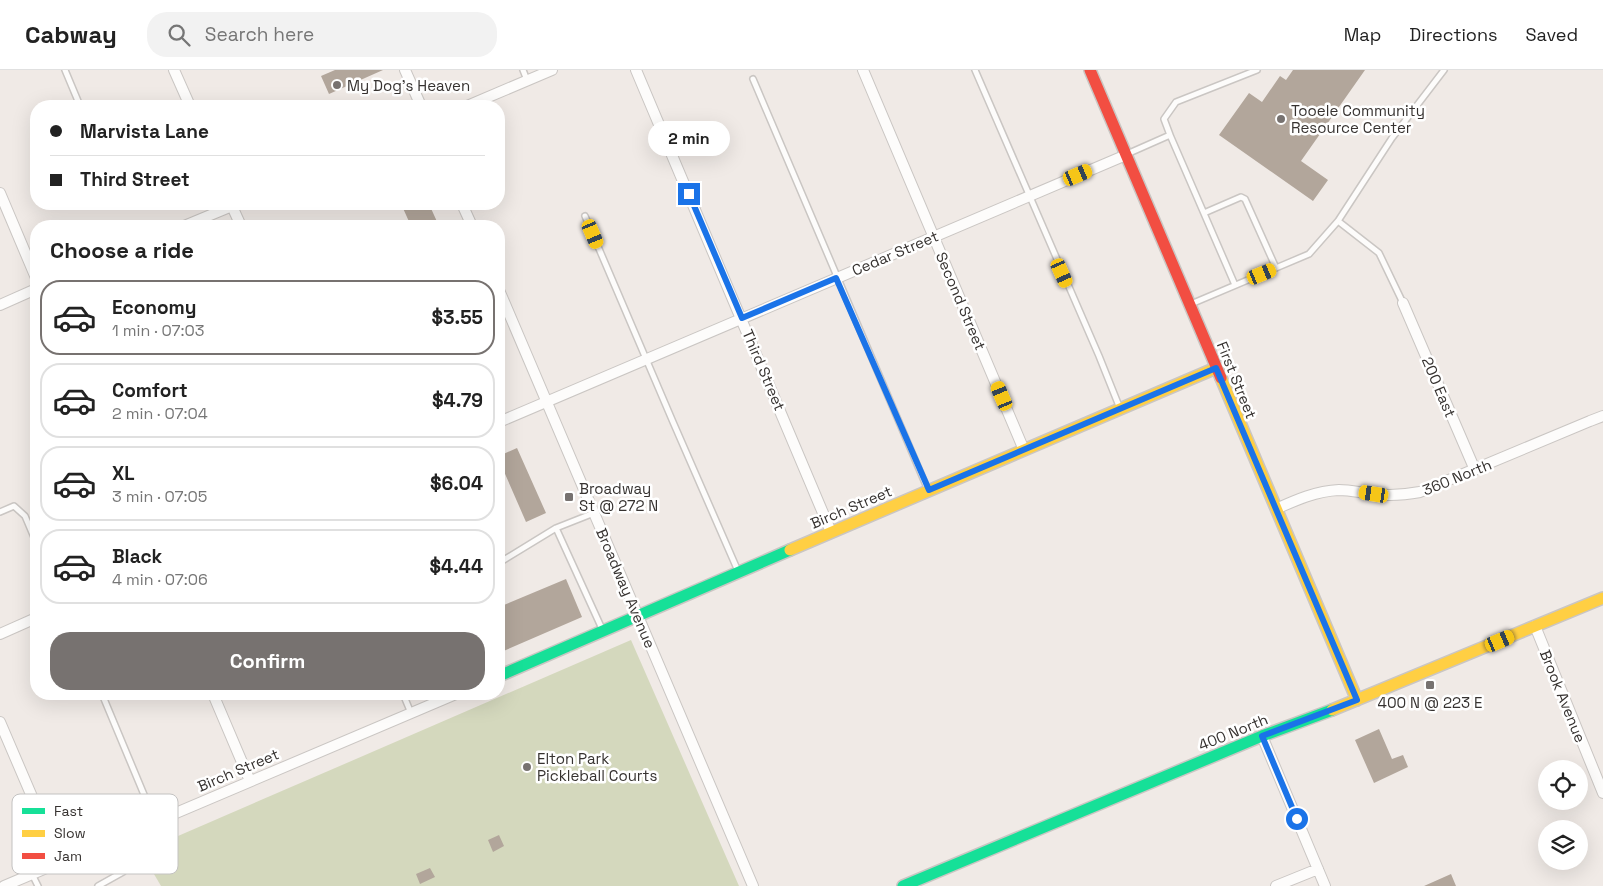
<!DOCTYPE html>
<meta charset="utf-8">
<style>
:root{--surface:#fff;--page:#f2f2f2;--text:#222;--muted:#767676;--line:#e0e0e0;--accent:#777270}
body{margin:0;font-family:"Space Grotesk",sans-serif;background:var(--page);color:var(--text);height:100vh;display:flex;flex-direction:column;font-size:19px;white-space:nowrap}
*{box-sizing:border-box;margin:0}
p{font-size:16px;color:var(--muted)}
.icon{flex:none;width:28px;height:28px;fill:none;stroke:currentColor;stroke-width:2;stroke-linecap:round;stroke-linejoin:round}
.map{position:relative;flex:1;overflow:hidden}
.sheet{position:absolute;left:30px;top:150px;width:475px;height:480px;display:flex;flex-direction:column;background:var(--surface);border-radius:20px;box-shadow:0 5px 20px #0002}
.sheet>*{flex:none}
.guide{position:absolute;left:30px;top:30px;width:475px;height:110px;border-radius:20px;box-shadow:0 5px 20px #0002;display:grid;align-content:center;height:110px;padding:0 20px;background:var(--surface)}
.controls{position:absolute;left:1538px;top:690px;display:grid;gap:10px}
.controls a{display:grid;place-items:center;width:50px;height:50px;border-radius:50%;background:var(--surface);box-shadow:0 5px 20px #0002;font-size:25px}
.end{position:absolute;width:22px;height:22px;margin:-11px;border:6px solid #1a73e8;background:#fff;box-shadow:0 0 0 2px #fff}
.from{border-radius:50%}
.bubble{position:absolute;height:35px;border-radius:18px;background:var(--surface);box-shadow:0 5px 20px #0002;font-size:16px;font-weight:700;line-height:35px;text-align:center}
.car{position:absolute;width:15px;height:30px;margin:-15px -8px;border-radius:6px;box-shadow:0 0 4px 1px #0007;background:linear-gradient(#f5c518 24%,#345 0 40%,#f5c518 0 76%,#345 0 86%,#f5c518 0)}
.guide b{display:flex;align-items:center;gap:18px;height:48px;font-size:19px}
.guide b+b{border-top:1px solid var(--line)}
.guide i{width:12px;height:12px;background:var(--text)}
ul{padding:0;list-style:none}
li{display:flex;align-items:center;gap:15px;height:75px;margin:0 10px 8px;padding:0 10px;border:2px solid var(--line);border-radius:20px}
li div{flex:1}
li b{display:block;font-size:19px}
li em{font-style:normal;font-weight:700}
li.active{border-color:var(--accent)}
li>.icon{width:45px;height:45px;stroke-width:1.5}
h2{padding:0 20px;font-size:22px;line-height:60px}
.button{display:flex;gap:10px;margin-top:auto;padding:10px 20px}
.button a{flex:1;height:58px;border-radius:20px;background:var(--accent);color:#fff;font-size:20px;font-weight:700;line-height:58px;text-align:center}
header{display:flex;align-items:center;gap:30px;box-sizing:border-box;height:70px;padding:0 25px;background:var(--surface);border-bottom:1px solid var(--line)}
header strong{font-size:24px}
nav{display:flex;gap:28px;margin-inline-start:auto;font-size:18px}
.search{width:350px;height:45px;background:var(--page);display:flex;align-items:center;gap:12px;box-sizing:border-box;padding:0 18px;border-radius:20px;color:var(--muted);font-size:19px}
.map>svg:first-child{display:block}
.green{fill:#d4d8bd}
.building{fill:#b2a69b}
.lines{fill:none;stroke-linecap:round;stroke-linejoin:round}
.lane-casing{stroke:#cac6c3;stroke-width:8}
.street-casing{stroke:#cac6c3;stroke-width:12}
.fast-casing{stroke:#cac6c3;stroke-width:14}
.slow-casing{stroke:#cac6c3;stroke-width:14}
.jam-casing{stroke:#cac6c3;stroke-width:14}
.lane{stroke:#fdfcfb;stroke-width:5}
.street{stroke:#fdfcfb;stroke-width:10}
.fast{stroke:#16e098;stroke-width:11}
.slow{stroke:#ffcf43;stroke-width:11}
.jam{stroke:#f24e42;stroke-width:11}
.route{stroke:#1a73e8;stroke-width:6}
.poi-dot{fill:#777270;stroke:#fff;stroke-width:2}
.labels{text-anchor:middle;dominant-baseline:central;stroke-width:5;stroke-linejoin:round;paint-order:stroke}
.poi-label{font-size:15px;fill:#363230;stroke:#fff;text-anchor:start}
.street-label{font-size:15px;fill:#363230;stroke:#fff}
.key{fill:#fff;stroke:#c3c2c1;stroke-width:1}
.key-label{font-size:14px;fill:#363230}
</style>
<header>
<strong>Cabway</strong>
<div class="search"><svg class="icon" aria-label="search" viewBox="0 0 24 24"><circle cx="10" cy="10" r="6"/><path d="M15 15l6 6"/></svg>Search here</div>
<nav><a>Map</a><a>Directions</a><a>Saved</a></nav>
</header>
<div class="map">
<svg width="1603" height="816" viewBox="0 0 1603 816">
<rect width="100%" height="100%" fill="#f0eae6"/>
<!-- green -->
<path class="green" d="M 631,570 L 739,816 L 161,816 L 141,782 Z"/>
<!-- building -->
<path class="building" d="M 335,0 L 383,0 L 329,24 L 321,6 Z
M 1293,0 L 1365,0 L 1301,91 L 1328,110 L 1313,131 L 1219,65 L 1249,23 L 1262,32 L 1280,6 L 1286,10 Z
M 408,134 L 429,134 L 439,156 L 411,156 L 402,136 Z
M 517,378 L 546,443 L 526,452 L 499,390 L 499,386 Z
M 566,509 L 582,547 L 499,583 L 499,537 Z
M 1379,659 L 1392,689 L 1403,685 L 1408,697 L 1374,713 L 1355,670 Z
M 499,765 L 504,776 L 493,782 L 488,770 Z
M 430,798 L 435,807 L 420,814 L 416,804 Z
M 1451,804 L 1456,816 L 1424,816 Z"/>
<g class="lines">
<!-- lane casing -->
<g class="lane-casing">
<path id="lane" d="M 65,0 L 78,31
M 523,0 L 527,10
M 975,0 L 1099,286 L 1119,336
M 753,9 L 928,420
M 1170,65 L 1235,215
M 1127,84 L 1170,65 L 1164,49 L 1176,32 L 1257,0
M 1204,143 L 1241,127 L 1245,129 L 1276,198
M 585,146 L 673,352 L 738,501
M 1338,151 L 1379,183 L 1403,233
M 1191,234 L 1309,184 L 1338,151 L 1392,68 L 1444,0
M 0,442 L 14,436 L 25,446 L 36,472
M 556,458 L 603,561
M 502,491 L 556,458 L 594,443
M 102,624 L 155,751
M 403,624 L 411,643
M 32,804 L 38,816
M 98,816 L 123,802 L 132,792 L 129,782 L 122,766"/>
</g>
<!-- street casing -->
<g class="street-casing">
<path id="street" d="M 174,0 L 190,36
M 405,0 L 421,36
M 636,0 L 831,462
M 863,0 L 1024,380
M 467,36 L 552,0
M 0,123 L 36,208
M 231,134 L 241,156
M 462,134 L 472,156
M 184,156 L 237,134
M 499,220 L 753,816
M 1403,233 L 1475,400
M 0,235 L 36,219
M 499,352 L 1126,85
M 1276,439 C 1296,430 1316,421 1339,420 C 1351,420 1362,423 1374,424 C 1390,426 1404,425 1420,422 L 1590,351 L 1603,346
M 1535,556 L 1603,723
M 0,564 L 36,548
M 213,624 L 250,711
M 0,652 L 60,792
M 1262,666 L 1325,816
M 4,816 L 456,624
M 1276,816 L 1318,799"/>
</g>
<!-- fast casing -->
<g class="fast-casing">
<path id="fast" d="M 499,606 L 790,480
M 903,816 L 1262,666 L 1332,640"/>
</g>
<!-- slow casing -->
<g class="slow-casing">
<path id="slow" d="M 1221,308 L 1357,630
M 790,480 L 1216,298
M 1332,640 L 1603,528"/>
</g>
<!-- jam casing -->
<g class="jam-casing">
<path id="jam" d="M 1090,0 L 1221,308"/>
</g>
<!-- lane -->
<use href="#lane" class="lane"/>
<!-- street -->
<use href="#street" class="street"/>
<!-- fast -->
<use href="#fast" class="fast"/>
<!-- slow -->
<use href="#slow" class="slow"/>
<!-- jam -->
<use href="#jam" class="jam"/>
</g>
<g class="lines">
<!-- route -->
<path class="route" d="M 689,124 L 742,248 L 836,208 L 929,420 L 1216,298 L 1357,630 L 1262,666 L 1297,749"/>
</g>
<!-- markers -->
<g class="poi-dot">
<circle cx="337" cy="15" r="5"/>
<circle cx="1281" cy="49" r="5"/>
<rect x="564" y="422" width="10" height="10" rx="2.5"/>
<rect x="1425" y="610" width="10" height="10" rx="2.5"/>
<circle cx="527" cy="697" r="5"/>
</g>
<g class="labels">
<!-- poi labels -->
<g class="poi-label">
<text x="347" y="15">My Dog's Heaven</text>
<text x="1291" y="40">Tooele Community<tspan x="1291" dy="17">Resource Center</tspan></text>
<text x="579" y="418">Broadway<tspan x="579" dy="17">St @ 272 N</tspan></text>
<text x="1430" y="632" text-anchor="middle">400 N @ 223 E</text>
<text x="537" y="688">Elton Park<tspan x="537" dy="17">Pickleball Courts</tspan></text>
</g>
<!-- street labels -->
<g class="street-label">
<text transform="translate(895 183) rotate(-23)">Cedar Street</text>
<text transform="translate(961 231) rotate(67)">Second Street</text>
<text transform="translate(764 300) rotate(67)">Third Street</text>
<text transform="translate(1237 310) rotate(68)">First Street</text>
<text transform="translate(1439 317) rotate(67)">200 East</text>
<text transform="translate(1457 407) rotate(-22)">360 North</text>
<text transform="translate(851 437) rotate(-23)">Birch Street</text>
<text transform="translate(626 518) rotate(67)">Broadway Avenue</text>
<text transform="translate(1563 626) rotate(68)">Brook Avenue</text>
<text transform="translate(1233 662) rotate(-22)">400 North</text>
<text transform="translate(238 700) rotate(-23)">Birch Street</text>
</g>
</g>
<!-- legend -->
<rect x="12" y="724" width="166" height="80" rx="8" class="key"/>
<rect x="22" y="738" width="23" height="6" fill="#16e098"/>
<rect x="22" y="760" width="23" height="7" fill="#ffcf43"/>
<rect x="22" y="783" width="23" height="6" fill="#f24e42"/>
<g class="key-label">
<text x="54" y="746">Fast</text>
<text x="54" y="768">Slow</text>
<text x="54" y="791">Jam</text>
</g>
</svg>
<div class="controls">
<a><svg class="icon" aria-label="locate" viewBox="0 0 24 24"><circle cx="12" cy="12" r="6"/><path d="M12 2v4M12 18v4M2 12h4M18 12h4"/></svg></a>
<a><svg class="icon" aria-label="layers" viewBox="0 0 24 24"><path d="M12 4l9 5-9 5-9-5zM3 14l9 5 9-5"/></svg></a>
</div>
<i class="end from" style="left:1297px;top:749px"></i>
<i class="end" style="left:689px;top:124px"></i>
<div class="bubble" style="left:648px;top:51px;width:82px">2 min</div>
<i class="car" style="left:1078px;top:105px;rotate:67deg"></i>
<i class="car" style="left:593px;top:164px;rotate:157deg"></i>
<i class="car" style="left:1062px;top:203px;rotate:156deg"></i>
<i class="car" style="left:1262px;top:204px;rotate:68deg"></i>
<i class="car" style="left:1002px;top:326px;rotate:337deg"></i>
<i class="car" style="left:1374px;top:424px;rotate:279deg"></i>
<i class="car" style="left:1500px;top:571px;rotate:67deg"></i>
<div class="guide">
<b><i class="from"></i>Marvista Lane</b>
<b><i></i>Third Street</b>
</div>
<section class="sheet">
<h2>Choose a ride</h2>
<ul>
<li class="active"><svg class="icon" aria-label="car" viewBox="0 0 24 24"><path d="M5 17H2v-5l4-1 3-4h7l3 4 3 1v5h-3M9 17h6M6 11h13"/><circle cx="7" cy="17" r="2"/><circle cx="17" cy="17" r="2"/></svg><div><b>Economy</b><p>1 min · 07:03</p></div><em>$3.55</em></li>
<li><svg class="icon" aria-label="car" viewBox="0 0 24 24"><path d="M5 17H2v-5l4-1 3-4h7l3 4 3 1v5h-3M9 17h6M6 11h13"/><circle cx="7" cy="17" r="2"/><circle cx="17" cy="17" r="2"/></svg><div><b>Comfort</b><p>2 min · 07:04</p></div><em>$4.79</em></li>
<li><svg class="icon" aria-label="car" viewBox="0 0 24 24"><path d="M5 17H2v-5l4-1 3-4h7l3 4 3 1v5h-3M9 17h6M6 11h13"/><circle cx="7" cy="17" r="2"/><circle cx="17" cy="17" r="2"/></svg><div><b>XL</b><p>3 min · 07:05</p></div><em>$6.04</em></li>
<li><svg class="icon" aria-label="car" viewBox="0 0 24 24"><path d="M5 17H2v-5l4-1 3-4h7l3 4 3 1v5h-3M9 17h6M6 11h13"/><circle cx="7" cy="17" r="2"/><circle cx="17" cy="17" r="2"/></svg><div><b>Black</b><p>4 min · 07:06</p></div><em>$4.44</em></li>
</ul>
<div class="button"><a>Confirm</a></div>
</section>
</div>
